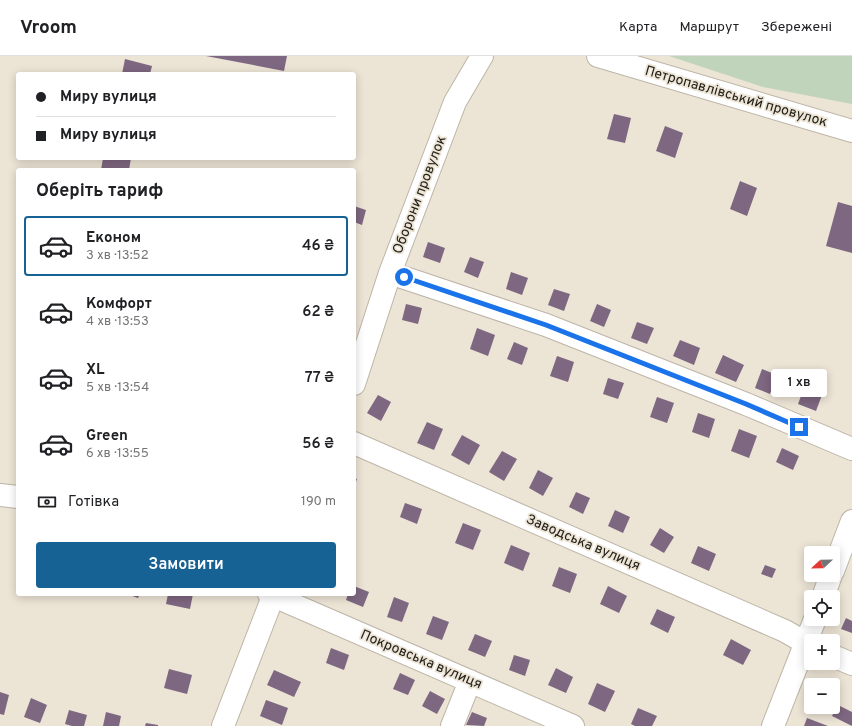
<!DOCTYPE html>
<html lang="uk">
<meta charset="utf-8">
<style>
:root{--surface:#fff;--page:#f2f2f2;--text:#202124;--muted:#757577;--line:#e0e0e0;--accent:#166295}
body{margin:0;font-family:Overpass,sans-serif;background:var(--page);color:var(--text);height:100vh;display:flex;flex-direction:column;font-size:15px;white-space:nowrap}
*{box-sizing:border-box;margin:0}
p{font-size:13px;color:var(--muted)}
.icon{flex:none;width:22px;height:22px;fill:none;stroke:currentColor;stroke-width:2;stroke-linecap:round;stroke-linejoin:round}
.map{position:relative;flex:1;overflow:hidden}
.sheet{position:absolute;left:16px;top:112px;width:340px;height:428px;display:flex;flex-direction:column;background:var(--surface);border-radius:4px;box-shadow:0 2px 10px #0003}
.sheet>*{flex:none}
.guide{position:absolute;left:16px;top:16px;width:340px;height:88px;border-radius:4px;box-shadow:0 2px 10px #0003;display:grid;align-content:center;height:88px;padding:0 20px;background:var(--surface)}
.needle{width:26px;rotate:248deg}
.buttons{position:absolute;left:804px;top:490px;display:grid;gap:8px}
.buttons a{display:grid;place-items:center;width:36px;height:36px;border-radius:4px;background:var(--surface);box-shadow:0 2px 10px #0003;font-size:20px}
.end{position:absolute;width:18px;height:18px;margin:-9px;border:5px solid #1a73e8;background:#fff;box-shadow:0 0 0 2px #fff}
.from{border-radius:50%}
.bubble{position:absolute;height:28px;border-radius:4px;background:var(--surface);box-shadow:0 2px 10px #0003;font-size:13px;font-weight:600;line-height:28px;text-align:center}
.guide b{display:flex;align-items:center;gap:14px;height:38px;font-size:15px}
.guide b+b{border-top:1px solid var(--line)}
.guide i{width:10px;height:10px;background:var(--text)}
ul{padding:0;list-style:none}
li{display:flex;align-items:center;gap:12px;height:60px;margin:0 8px 6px;padding:0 12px;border:2px solid transparent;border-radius:4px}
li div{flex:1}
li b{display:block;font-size:15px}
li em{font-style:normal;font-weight:600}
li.on{border-color:var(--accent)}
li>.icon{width:36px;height:36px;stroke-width:1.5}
h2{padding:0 20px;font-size:18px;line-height:48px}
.pay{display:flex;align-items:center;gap:10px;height:44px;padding:0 20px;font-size:15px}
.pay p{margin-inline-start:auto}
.action{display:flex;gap:8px;margin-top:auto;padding:8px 20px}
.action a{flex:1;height:46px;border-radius:4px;background:var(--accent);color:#fff;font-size:16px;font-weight:600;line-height:46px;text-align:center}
header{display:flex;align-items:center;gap:24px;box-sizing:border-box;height:56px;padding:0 20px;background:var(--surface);border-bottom:1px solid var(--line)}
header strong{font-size:19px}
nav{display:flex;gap:22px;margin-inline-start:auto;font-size:14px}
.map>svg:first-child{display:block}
.green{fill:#c0d4bb}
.building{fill:#7e6780}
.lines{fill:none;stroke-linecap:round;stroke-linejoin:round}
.minor-casing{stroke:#bdb5a7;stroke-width:24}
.minor{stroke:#fff;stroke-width:22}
.route{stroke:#1a73e8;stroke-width:5}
.labels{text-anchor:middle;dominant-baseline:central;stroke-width:3.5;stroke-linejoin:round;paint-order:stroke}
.street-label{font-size:14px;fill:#23201a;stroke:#ece4d5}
</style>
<header>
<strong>Vroom</strong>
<nav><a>Карта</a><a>Маршрут</a><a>Збережені</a></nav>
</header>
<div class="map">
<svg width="852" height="670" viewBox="0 0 852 670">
<rect width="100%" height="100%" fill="#ece4d5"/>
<!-- green -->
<path class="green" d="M 669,0 L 852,0 L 852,48 L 763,31 Z"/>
<!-- building -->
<path class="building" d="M 206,0 L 287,0 L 284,15 Z
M 125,3 L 152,10 L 150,18 L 122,18 Z
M 614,58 L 631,62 L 625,87 L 607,83 Z
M 665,70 L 683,77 L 675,102 L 656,95 Z
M 103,102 L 131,102 L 129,114 L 101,114 Z
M 740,125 L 757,132 L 747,160 L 730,153 Z
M 838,146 L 852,150 L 852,197 L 826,190 Z
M 354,150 L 366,154 L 362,169 L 354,166 Z
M 428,186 L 445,192 L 440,207 L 423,201 Z
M 470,201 L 484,206 L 478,222 L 464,216 Z
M 511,216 L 528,222 L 522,239 L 506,233 Z
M 554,233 L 570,238 L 564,255 L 548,249 Z
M 406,248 L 422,252 L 418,268 L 402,264 Z
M 597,248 L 611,254 L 604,271 L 590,265 Z
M 637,266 L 654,272 L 647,288 L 631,282 Z
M 477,272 L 495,279 L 488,300 L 470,293 Z
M 680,284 L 700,292 L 694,309 L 673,300 Z
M 514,286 L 528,292 L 522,309 L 507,303 Z
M 723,299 L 744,309 L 736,326 L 715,317 Z
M 557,300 L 574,306 L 568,326 L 550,320 Z
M 762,313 L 777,319 L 770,338 L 755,332 Z
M 608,322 L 624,327 L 618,343 L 603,338 Z
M 804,332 L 822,339 L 816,355 L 798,348 Z
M 378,339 L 391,346 L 381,365 L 367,357 Z
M 657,341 L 674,347 L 667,367 L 650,361 Z
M 698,357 L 715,363 L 709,382 L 692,376 Z
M 427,366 L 443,373 L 434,394 L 417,387 Z
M 739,373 L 757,380 L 749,402 L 731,395 Z
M 462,379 L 480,389 L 469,409 L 451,399 Z
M 782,392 L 799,400 L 793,414 L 776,406 Z
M 502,395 L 517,403 L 504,425 L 489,416 Z
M 538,414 L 553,422 L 543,440 L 529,432 Z
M 354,422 L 357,423 L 354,431 Z
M 576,436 L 590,442 L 583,458 L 569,451 Z
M 405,447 L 422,453 L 417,468 L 400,461 Z
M 615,454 L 630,461 L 623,477 L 608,470 Z
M 463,467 L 481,474 L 473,494 L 455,487 Z
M 660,472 L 674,481 L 664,497 L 650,489 Z
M 511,489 L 530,497 L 523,515 L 504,507 Z
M 698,490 L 716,498 L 709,515 L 691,507 Z
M 765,509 L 776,513 L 772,522 L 761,518 Z
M 559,511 L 577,518 L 570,537 L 552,530 Z
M 354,530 L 369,536 L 363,551 L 346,544 L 348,538 L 354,538 Z
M 608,530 L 627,540 L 619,557 L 600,548 Z
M 127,538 L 140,538 L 138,542 Z
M 168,538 L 193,538 L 190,553 L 166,548 Z
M 394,541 L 409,547 L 402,566 L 387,561 Z
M 657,553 L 675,561 L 668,577 L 650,568 Z
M 433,560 L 449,566 L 442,584 L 426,578 Z
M 846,562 L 852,565 L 852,577 L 841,573 Z
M 475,578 L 492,585 L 485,601 L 468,594 Z
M 731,583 L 751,594 L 743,609 L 723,599 Z
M 331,592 L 349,599 L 344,614 L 326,607 Z
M 514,599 L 530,604 L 525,620 L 509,614 Z
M 556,612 L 573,621 L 566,637 L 548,629 Z
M 169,613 L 192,619 L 187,638 L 164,632 Z
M 274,614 L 301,626 L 294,641 L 267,629 Z
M 400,617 L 415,624 L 408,639 L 393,633 Z
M 597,627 L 615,635 L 605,656 L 588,648 Z
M 430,635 L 445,643 L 437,658 L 422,650 Z
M 0,636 L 9,639 L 4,659 L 0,658 Z
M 31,642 L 47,649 L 40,667 L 24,661 Z
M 266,644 L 288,652 L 282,669 L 260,660 Z
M 838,649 L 852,656 L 852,670 L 832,660 Z
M 638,652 L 657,660 L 652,670 L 635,670 L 631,668 Z
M 69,654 L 87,659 L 84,670 L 72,670 L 65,668 Z
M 106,656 L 121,660 L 119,670 L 103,670 Z
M 472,656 L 487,662 L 484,670 L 466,669 Z
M 807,662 L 828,670 L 804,670 Z
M 146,667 L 158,669 L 158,670 L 145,670 Z"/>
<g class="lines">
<!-- minor casing -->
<g class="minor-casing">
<path id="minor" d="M 598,0 L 852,75
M 390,217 L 546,269 L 746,348 L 852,393
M 354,328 L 390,217 L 455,46 L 482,0
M 354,387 L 785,575 L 811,590
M 0,439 L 18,441
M 833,515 L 852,465
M 269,538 L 573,670
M 823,541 L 831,519
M 833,600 L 852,608
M 223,670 L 274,538
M 452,670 L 470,625
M 773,670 L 815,563"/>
</g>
<!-- minor -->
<use href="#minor" class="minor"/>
</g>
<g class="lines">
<!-- route -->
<path class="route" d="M 404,221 L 546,269 L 746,348 L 799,371"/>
</g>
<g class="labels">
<!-- street labels -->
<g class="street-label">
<text transform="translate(736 41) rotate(16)">Петропавлівський провулок</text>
<text transform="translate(420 139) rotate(-69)">Оборони провулок</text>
<text transform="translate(583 487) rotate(23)">Заводська вулиця</text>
<text transform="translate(421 604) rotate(23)">Покровська вулиця</text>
</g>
</g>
</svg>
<div class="buttons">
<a><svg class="needle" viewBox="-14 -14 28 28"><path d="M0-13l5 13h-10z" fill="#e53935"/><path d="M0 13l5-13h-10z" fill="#757577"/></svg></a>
<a><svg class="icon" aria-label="locate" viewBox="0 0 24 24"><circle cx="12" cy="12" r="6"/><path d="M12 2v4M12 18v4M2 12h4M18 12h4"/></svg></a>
<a>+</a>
<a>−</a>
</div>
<i class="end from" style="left:404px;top:221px"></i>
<i class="end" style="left:799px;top:371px"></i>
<div class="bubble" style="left:771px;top:313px;width:56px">1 хв</div>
<div class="guide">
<b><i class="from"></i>Миру вулиця</b>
<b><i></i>Миру вулиця</b>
</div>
<section class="sheet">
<h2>Оберіть тариф</h2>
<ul>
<li class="on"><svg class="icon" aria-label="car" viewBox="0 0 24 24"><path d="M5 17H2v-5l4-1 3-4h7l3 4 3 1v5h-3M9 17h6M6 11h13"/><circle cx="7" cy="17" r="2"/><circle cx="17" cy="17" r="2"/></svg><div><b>Економ</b><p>3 хв · 13:52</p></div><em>46 ₴</em></li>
<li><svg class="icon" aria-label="car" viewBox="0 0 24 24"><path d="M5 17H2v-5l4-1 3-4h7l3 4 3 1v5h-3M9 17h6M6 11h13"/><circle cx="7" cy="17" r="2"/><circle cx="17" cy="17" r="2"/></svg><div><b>Комфорт</b><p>4 хв · 13:53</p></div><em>62 ₴</em></li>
<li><svg class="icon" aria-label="car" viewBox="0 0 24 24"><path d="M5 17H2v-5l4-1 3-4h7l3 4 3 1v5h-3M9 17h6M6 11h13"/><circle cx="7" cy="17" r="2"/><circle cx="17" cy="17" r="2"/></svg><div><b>XL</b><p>5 хв · 13:54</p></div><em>77 ₴</em></li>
<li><svg class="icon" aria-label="car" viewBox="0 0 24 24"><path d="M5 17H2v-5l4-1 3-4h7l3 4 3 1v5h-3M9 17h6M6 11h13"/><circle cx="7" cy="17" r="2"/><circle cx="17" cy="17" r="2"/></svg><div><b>Green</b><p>6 хв · 13:55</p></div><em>56 ₴</em></li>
</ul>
<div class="pay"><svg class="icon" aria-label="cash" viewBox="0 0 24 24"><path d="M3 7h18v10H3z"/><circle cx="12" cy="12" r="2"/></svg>Готівка<p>190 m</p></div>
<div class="action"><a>Замовити</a></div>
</section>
</div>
